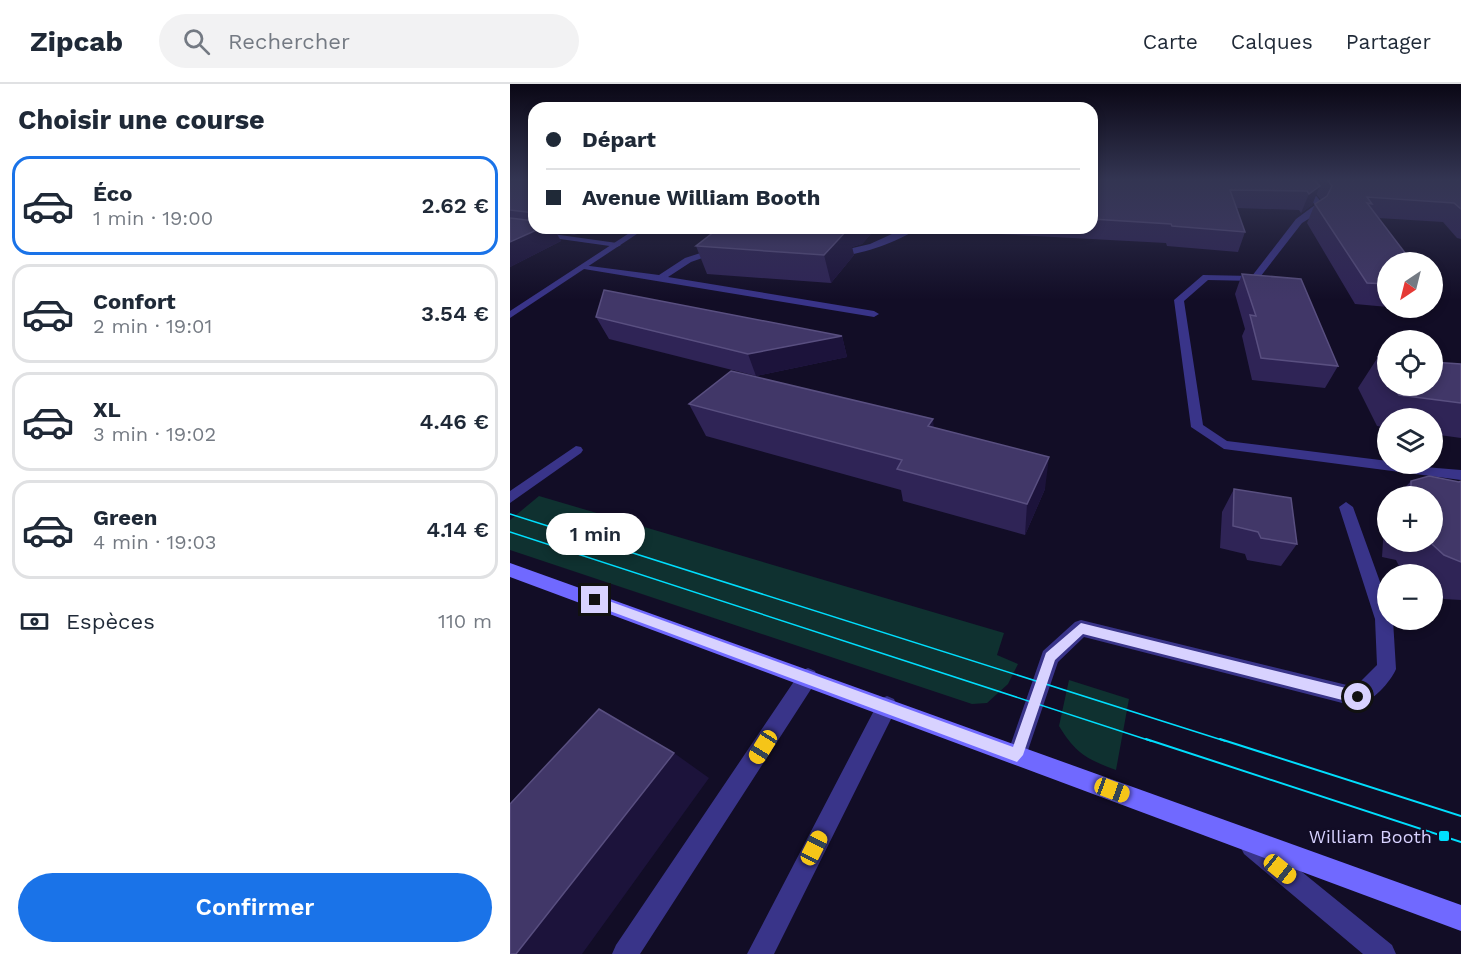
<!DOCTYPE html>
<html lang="fr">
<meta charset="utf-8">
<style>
:root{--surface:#fff;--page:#f2f2f3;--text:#1f2937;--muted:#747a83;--line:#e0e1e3;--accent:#1a73e8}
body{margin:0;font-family:"Work Sans",sans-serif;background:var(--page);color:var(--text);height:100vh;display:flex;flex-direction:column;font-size:22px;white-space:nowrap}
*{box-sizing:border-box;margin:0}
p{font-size:20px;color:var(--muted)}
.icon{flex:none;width:33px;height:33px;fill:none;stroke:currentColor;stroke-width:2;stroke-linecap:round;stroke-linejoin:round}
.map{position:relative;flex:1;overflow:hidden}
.sheet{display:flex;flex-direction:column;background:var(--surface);width:510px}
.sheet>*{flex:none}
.top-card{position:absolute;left:18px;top:18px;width:570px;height:132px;border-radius:18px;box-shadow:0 3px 9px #0003;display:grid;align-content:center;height:132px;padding:0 18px;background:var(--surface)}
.needle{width:39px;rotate:215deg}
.buttons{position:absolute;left:867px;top:168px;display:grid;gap:12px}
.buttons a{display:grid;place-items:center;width:66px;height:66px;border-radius:50%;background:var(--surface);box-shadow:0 3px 9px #0003;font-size:30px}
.end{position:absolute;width:27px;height:27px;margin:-14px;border:8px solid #d8d2ff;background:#111;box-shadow:0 0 0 3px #111}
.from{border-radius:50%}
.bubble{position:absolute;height:42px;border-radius:21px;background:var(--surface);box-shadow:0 3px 9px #0003;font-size:20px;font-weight:600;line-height:42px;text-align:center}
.car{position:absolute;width:18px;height:36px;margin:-18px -9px;border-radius:8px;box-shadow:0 0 4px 2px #0007;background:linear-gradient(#f5c518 24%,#345 0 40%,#f5c518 0 76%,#345 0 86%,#f5c518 0)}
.top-card b{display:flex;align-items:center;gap:21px;height:57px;font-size:22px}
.top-card b+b{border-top:2px solid var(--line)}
.top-card i{width:15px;height:15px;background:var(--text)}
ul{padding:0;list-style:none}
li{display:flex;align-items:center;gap:18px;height:99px;margin:0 12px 9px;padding:0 6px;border:3px solid var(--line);border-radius:18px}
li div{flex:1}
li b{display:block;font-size:22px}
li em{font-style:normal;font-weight:600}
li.active{border-color:var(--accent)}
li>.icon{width:54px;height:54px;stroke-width:1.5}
h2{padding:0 18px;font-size:27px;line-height:72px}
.pay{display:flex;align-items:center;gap:15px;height:66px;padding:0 18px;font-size:22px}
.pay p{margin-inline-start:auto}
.cta{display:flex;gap:12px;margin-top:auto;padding:12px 18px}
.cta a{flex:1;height:69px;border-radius:36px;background:var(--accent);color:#fff;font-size:24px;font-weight:600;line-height:69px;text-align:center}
header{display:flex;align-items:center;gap:36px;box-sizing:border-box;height:84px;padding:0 30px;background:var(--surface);border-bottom:2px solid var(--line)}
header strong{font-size:28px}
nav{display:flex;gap:33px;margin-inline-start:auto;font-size:21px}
.search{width:420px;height:54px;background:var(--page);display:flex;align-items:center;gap:15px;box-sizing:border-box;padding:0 21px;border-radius:33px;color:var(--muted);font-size:22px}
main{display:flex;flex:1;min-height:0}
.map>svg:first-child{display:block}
.green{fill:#0f3130}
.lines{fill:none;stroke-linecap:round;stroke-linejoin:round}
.lane{fill:#393489;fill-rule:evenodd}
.street{fill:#393489;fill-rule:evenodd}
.secondary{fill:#7069ff;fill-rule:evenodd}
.tram-far1{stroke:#00defd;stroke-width:1.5}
.tram{stroke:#00defd;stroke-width:2}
.wall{fill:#2f2456}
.shaded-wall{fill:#1c133b}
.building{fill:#413768;stroke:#594f80;stroke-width:1.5}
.route{fill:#d8d2ff}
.poi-dot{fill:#00defd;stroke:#120d26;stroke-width:2}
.labels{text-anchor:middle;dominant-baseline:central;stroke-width:4.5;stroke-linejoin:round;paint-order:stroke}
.near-poi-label{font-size:18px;fill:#d8d2ff;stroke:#120d26;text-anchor:end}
</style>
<header>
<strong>Zipcab</strong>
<div class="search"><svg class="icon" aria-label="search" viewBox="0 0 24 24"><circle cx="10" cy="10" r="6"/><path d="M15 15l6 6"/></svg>Rechercher</div>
<nav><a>Carte</a><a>Calques</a><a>Partager</a></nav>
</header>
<main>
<section class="sheet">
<h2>Choisir une course</h2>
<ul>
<li class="active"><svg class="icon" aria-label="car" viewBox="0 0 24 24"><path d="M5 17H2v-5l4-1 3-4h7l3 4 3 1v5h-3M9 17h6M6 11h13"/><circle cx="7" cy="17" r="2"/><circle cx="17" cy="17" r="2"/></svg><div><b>Éco</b><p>1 min · 19:00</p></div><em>2.62 €</em></li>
<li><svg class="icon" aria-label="car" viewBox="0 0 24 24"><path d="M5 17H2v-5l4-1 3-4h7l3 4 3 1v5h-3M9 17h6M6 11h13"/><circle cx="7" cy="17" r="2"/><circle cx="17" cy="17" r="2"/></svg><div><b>Confort</b><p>2 min · 19:01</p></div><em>3.54 €</em></li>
<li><svg class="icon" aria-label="car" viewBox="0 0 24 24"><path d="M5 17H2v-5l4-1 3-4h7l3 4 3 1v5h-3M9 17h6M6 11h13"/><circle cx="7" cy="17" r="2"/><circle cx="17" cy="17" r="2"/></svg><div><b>XL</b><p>3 min · 19:02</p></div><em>4.46 €</em></li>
<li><svg class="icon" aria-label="car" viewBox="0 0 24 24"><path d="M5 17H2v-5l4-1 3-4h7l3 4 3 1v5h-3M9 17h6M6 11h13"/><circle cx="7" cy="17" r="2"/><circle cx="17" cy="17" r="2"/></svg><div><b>Green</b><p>4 min · 19:03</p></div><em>4.14 €</em></li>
</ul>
<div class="pay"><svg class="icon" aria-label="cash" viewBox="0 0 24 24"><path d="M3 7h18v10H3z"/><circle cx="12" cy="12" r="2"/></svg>Espèces<p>110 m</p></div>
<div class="cta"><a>Confirmer</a></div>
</section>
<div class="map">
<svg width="951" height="870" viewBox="0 0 951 870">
<rect width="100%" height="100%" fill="#120d26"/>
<!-- green -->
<path class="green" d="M 29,412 L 494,549 L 487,571 L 508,580 L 498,600 L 477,619 L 462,620 L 0,466 L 0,436 Z
M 559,596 L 619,615 L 606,686 C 577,675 566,670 549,642 Z"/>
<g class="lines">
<!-- lane -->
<path class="lane" d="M 782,94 L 792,94 L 812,119 L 808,129 L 792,139 L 747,197 L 698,196 L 674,217 L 693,341 L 717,357 L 878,377 L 878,380 L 951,386 L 951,396 L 714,365 L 681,343 L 664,216 L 693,191 L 742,192 L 786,135 L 805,121 L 787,96 Z
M 0,144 L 107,159 L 111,161 L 107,163 L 0,148 Z
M 395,144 L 403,144 L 403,147 C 390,157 335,178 321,169 L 360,160 Z
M 209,163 L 212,163 L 212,167 L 181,178 L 158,193 L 364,227 L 369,230 L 364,233 L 68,184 L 72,181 L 149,191 L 175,174 Z
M 298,584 L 305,587 L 307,593 L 305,599 L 130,870 L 102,870 L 106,861 L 291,587 Z
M 377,612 L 384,615 L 387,622 L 384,629 L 264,870 L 237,870 L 370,615 Z
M 742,750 L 750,754 L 882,861 L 886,870 L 853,870 L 734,770 L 730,762 L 734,754 Z"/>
<!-- street -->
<path class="street" d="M 127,144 L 136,144 L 0,234 L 0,227 Z
M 66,362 L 71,363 L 73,366 L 71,369 L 0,419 L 0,407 Z
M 836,418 L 843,423 L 878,520 L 878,536 L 883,536 L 886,585 C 881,598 862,617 848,623 L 574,553 L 548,578 L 514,678 L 507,681 L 500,678 L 497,671 L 533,567 L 565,538 L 571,536 L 845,603 L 867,581 L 865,535 L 829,423 Z"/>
<!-- secondary -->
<path class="secondary" d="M 0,479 L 951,821 L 951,847 L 0,493 Z"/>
<!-- tram-far1 -->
<path class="tram-far1" d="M 0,430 L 715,657
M 0,448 L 641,657"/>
<!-- tram -->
<path class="tram" d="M 636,655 L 951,758
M 710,655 L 951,732"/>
</g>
<!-- wall -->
<path class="wall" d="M 0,94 L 24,94 L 24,144 L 79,144 L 65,151 L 46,148 L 51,157 L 0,183 Z
M 582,94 L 951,94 L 951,155 L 947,154 L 933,138 L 868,134 L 878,178 L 878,223 L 845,220 L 797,139 L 805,120 L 811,116 L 806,110 L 802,121 L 791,129 L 789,126 L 727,124 L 735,148 L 728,168 L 657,162 L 656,159 L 488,150 L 488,144 L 582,144 Z
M 170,144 L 366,144 L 352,160 L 342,163 L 344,171 L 321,199 L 197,190 L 186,162 L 206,146 Z
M 732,190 L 828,282 L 815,304 L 742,296 L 732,252 L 735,245 L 725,210 Z
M 86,233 L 332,252 L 337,273 L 246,292 L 99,255 Z
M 868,273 L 878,274 L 878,302 L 922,302 L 951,280 L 951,354 L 922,350 L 922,334 L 878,334 L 878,344 L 867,342 L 848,304 Z
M 179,320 L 424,344 L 535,405 L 515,451 L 393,417 L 391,406 L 196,352 Z
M 901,397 L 949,398 L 951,397 L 951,516 L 934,515 L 922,509 L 922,490 L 893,490 L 886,476 L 872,473 L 875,427 L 878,424 L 878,458 L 922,458 L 922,412 L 887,412 Z
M 724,405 L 787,460 L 771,482 L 737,476 L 735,470 L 710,464 L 712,428 Z"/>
<!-- shaded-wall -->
<path class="shaded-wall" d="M 810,102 L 802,121 L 791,129 L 799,110 Z
M 31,144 L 43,144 L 51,157 L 0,183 L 0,158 Z
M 61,144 L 79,144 L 65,151 Z
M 342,144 L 366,144 L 352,160 L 342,163 L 344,171 L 321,199 L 314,171 L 333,146 Z
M 332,252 L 337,273 L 246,292 L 238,270 Z
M 423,335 L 426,368 L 418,342 Z
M 539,373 L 535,405 L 515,451 L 517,420 Z
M 164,669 L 199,694 L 72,870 L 6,870 Z"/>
<!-- building -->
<path class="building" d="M 0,94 L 24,94 L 24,129 L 0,126 Z
M 582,94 L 802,94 L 810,102 L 799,110 L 797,107 L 720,106 L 735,148 L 662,142 L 661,140 L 582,135 Z
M 816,94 L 951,94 L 951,125 L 944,119 L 857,113 L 862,120 L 857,119 L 902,178 L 878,178 L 878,200 L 857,199 L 805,120 L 817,112 L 822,102 Z
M 0,134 L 24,137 L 24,144 L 31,144 L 0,158 Z
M 209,144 L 339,144 L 314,171 L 186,162 Z
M 732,190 L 791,195 L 828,282 L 751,274 L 740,231 L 746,232 Z
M 94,206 L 332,252 L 238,270 L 86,233 Z
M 868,273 L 878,274 L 878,291 Z
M 922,278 L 951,280 L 951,319 L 889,311 L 884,302 L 922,302 Z
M 221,287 L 423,335 L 418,342 L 539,373 L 517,420 L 387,385 L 392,376 L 179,320 Z
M 919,392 L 949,398 L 951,397 L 951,478 L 934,471 L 922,460 L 921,458 L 922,458 L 922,412 L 901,412 L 901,397 Z
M 724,405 L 781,414 L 787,460 L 751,454 L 748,448 L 723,442 Z
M 89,625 L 164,669 L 6,870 L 0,870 L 0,720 Z"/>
<!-- sky -->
<linearGradient id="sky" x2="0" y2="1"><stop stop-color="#0a0715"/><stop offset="0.44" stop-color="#333552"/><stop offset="1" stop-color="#333552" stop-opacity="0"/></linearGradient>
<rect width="951" height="216" fill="url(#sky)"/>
<!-- route -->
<path class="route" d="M 85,512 L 503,663 L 536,569 L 571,539 L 848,607 L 854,613 L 848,620 L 573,550 L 545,576 L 513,671 L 507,678 L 81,520 L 80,516 Z"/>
<!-- markers -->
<rect class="poi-dot" x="928" y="746" width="12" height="12" rx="3"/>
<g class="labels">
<!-- near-poi labels -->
<g class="near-poi-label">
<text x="922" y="752">William Booth</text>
</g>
</g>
</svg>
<div class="buttons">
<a><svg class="needle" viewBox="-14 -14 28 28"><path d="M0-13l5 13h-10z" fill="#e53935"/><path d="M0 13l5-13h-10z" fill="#747a83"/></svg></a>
<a><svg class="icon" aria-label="locate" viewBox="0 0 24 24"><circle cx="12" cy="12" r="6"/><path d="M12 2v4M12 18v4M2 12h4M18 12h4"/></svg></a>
<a><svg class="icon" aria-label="layers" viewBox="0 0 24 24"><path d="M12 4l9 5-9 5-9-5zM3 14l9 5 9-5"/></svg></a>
<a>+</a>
<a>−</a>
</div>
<i class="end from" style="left:848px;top:613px"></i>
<i class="end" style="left:85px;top:516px"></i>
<div class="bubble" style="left:36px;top:429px;width:99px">1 min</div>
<i class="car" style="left:253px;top:663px;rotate:212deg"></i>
<i class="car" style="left:602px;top:706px;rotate:110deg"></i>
<i class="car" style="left:304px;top:764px;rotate:27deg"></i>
<i class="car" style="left:770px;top:785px;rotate:129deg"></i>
<div class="top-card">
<b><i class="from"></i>Départ</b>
<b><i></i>Avenue William Booth</b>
</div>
</div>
</main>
